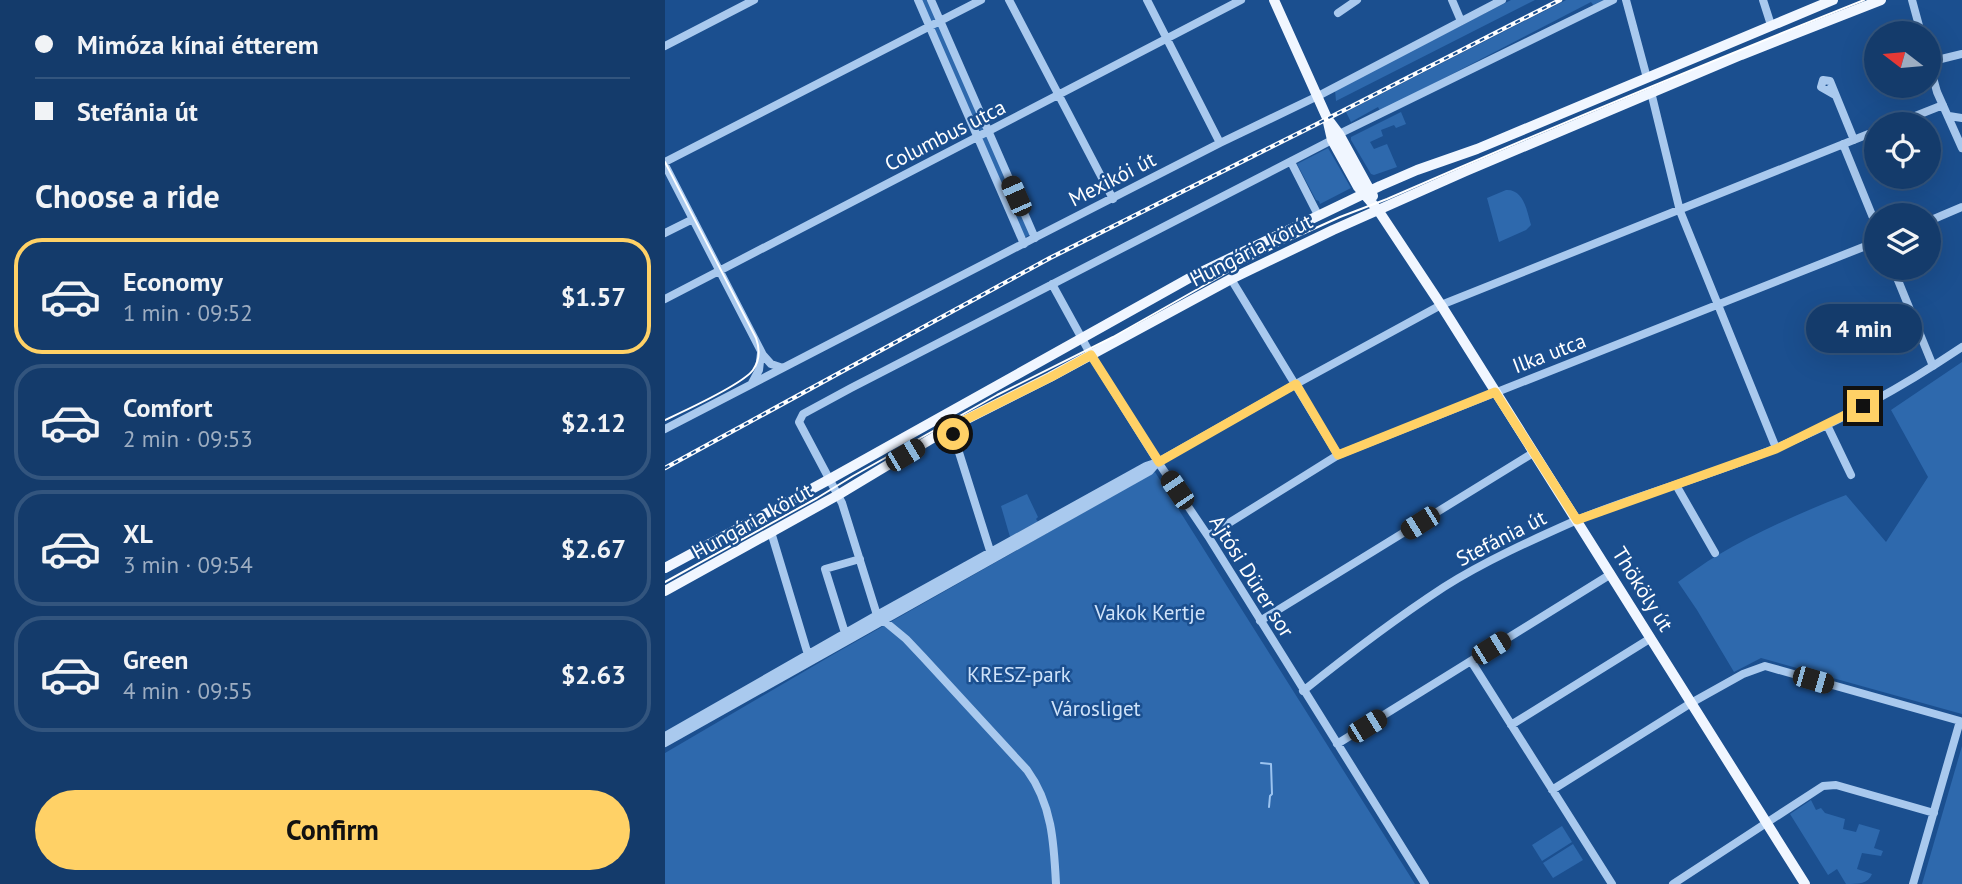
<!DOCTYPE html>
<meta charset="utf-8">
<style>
:root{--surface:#143b6b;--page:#1d4271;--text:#f1f3f6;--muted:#9dadc1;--line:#33557e;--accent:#ffd166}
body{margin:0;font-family:"PT Sans",sans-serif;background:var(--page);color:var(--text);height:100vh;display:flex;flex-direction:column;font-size:26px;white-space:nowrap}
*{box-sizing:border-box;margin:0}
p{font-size:23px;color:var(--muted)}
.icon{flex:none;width:38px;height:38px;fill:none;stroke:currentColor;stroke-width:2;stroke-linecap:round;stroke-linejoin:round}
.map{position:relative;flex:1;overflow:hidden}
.panel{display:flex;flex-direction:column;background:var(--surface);width:665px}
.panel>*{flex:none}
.hud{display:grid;align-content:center;height:154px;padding:0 35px;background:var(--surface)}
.needle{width:46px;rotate:286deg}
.tools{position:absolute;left:1199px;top:21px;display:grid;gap:14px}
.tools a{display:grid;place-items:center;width:77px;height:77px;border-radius:50%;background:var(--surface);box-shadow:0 7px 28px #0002,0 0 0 2px var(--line);font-size:35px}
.end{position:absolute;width:32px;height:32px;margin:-16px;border:9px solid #ffd166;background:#111;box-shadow:0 0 0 4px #111}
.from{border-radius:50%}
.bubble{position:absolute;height:49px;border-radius:24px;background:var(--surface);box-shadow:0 7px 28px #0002,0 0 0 2px var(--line);font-size:23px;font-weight:700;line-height:49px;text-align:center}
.car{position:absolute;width:21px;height:42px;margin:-21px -10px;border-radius:9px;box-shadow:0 0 5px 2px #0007;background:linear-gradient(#222 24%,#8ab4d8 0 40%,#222 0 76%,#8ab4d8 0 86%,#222 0)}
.hud b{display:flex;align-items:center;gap:24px;height:66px;font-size:26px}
.hud b+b{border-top:2px solid var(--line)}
.hud i{width:18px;height:18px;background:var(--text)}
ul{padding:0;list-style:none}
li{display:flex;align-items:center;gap:21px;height:116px;margin:0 14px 10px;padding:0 21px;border:4px solid var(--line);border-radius:28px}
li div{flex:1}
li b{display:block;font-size:26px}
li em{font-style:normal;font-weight:700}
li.on{border-color:var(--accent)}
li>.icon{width:63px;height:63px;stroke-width:1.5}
h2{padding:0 35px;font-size:32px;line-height:84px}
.cta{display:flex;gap:14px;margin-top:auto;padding:14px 35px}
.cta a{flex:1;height:80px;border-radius:42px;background:var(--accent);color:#111;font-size:28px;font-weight:700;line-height:80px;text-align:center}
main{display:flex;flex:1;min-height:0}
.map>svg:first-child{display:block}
.green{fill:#2e69ad}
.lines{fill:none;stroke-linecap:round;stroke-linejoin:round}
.stream{stroke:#9cc4f0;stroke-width:2}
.minor{stroke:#a9c9ee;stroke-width:8}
.major{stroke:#f0f6ff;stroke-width:10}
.tram{stroke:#fff;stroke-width:2}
.rail-casing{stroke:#fff;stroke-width:4.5}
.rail{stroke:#1b4f8f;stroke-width:2;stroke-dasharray:5;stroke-linecap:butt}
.route{stroke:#ffd166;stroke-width:9}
.labels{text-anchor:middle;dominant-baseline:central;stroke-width:5;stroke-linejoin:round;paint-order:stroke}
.street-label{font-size:21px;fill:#fff;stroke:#1b4f8f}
.park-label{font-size:21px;fill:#cfe3fa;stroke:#1b4f8f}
</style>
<main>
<section class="panel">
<div class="hud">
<b><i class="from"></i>Mimóza kínai étterem</b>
<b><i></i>Stefánia út</b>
</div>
<h2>Choose a ride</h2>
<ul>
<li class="on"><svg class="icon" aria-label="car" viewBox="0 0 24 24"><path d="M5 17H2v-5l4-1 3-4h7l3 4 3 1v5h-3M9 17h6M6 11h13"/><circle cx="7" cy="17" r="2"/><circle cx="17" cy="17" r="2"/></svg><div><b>Economy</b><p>1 min · 09:52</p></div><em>$1.57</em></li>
<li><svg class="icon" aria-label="car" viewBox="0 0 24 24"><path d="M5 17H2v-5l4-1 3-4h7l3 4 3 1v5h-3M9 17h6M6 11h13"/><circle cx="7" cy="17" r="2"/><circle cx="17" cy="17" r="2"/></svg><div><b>Comfort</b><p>2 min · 09:53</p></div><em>$2.12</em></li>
<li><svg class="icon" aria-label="car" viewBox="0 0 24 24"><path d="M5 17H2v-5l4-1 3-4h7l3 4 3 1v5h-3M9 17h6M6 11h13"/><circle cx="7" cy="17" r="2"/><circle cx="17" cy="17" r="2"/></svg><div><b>XL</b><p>3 min · 09:54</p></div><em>$2.67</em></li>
<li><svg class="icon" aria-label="car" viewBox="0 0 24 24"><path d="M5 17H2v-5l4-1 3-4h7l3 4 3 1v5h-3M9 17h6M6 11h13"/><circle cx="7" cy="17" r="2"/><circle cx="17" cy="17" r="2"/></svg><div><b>Green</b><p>4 min · 09:55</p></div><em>$2.63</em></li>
</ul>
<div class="cta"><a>Confirm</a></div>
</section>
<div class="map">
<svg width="1297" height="884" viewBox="0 0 1297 884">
<rect width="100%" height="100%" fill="#1b4f8f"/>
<!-- green -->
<path class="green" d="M 256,0 L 263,0 L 366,234 L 359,238 Z
M 846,0 L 870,0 L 671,101 L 670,90 Z
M 901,0 L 940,0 L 929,6 L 926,2 L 741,98 L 715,111 L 713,107 L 686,122 L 681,112 Z
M 736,112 L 741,124 L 731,128 L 729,125 L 716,130 L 718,136 L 705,142 L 709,149 L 722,144 L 732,167 L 709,175 L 706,174 L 686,140 L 686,137 Z
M 663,148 L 686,188 L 655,204 L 654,201 L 651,200 L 632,164 Z
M 841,190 C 859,189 862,211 866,225 L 861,230 L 834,242 L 822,198 Z
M 1297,362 L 1297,714 L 1096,658 L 1069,672 L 1032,610 L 1013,582 C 1026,573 1039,563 1053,555 C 1094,531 1137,512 1181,495 L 1221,542 L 1263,477 L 1226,410 Z
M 490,472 L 750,884 L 0,884 L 0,753 L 169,654 Z
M 362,494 L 373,517 L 371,519 L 373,522 L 345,537 L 336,506 Z
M 1297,746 L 1297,884 L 1257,884 Z
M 1146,800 L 1151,810 L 1156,808 L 1160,813 L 1180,819 L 1178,829 L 1191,832 L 1194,824 L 1215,830 L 1209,848 L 1218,851 L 1216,856 L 1197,853 L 1192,869 L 1207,874 C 1203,884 1194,884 1181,884 L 1172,869 L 1163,875 L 1125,814 Z
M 897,826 L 907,842 L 877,861 L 867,845 Z
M 908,844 L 918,860 L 888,878 L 878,863 Z"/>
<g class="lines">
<!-- stream -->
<path class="stream" d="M 596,763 L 606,764 L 607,794 L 605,796 L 604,807"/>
<!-- minor -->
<path class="minor" d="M 253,0 L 359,244
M 266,0 L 370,238
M 344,0 L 448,199
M 482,0 L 555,143
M 787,0 L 796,21
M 961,0 L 982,78
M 1098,0 L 1106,25
M 1247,0 L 1256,33
M 673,13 L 692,0
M 0,46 L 89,0
M 1264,62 L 1297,54
M 1264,63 L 1272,92 L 1297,148
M 986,92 L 1015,211 L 1111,448
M 1170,95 L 1156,87 L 1158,80 L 1165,81 L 1189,140
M 1284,116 L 1297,118
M 1230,124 L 1278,105
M 674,134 L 948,0
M 1178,144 L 1211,225
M 0,162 L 316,0
M 626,162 L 653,215
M 0,165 L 98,355 L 106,364 L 118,368
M 1264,221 L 1297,207
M 0,233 L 28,219
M 1228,268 L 1268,366
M 566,279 L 673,455
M 387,284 L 426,355 L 493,462 L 543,536 L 760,884
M 0,299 L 576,0
M 87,383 L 94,370 L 96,353
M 1162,425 L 1186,475
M 286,427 L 327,557
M 0,429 L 373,236 L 555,143 L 655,95 L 837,0
M 1011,485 L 1050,553
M 106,532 L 144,658
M 543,536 L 673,455 L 1211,242
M 595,621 L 868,453
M 180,633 L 160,569 L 195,559
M 806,661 L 947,884
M 638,691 C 684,654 730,619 779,587 C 820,561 867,540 912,520 C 977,493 1046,476 1111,448 C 1176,421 1239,386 1297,347
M 846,725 L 986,638
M 0,736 L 212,615 L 481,466 L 493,462 L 631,384 L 776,305 L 1211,131
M 0,743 L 485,471 L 491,464
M 672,744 L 946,574
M 887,790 L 1026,703 L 1078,674 L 1100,666 L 1295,721 L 1248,884
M 391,884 C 389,843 387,804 362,770 L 258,657 L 241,639 L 212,615 L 177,503 L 134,422 L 138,414 L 186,388 L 667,140
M 1008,884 L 1158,786 L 1171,785 L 1269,813"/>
<!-- major -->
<path class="major" d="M 609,0 L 662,118 L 674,134 L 708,196
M 662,118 L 667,140 L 693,187 L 713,210 L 776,305 L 1140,884
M 0,568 L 165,479 L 528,276 L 715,186 L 752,170 L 812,149 L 1168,0
M 0,591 L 173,495 L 286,427 L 385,377 L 566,279 L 668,230 L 801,171 L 1076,55 L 1216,0"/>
<!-- tram -->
<path class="tram" d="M 0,162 L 91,338 C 95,349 95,360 88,370 C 77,385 19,411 0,420
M 0,582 L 152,498 L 188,476 L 332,395 L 448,337 L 577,264 L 622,241 L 675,217 L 722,199 C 880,130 1039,64 1199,0"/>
<!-- rail casing -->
<g class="rail-casing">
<path id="rail" d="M 0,468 L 385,258 L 650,125 L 895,0"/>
</g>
<!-- rail -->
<use href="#rail" class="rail"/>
</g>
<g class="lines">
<!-- route -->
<path class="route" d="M 288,434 L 286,427 L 386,377 L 426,355 L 494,462 L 631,384 L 673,455 L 830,392 L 912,520 L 1111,449 L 1198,406"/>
</g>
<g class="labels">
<!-- street labels -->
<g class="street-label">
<text transform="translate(280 135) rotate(-27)">Columbus utca</text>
<text transform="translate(447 179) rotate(-27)">Mexikói út</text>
<text transform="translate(586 250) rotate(-27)">Hungária körút</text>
<text transform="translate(884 353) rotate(-21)">Ilka utca</text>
<text transform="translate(87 521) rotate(-29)">Hungária körút</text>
<text transform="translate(836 538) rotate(-27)">Stefánia út</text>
<text transform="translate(587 576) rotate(58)">Ajtósi Dürer sor</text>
<text transform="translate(978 589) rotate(58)">Thököly út</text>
</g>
<!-- park labels -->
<g class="park-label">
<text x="485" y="612">Vakok Kertje</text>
<text x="354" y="674">KRESZ-park</text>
<text x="431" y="708">Városliget</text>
</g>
</g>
</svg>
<div class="tools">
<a><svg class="needle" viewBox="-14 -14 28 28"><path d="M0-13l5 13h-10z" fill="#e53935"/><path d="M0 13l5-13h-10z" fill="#9dadc1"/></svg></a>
<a><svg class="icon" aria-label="locate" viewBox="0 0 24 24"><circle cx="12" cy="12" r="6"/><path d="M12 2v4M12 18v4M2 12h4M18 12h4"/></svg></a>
<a><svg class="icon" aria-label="layers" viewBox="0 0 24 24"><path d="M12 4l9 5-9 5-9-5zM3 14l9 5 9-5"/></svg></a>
</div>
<i class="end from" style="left:288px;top:434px"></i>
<i class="end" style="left:1198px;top:406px"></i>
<div class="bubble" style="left:1141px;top:304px;width:116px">4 min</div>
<i class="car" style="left:351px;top:196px;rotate:336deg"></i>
<i class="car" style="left:240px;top:455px;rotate:59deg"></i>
<i class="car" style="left:512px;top:490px;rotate:326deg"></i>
<i class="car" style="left:755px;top:523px;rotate:238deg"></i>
<i class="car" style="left:826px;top:648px;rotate:58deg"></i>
<i class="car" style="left:1148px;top:680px;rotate:106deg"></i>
<i class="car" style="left:702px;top:726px;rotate:58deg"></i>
</div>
</main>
